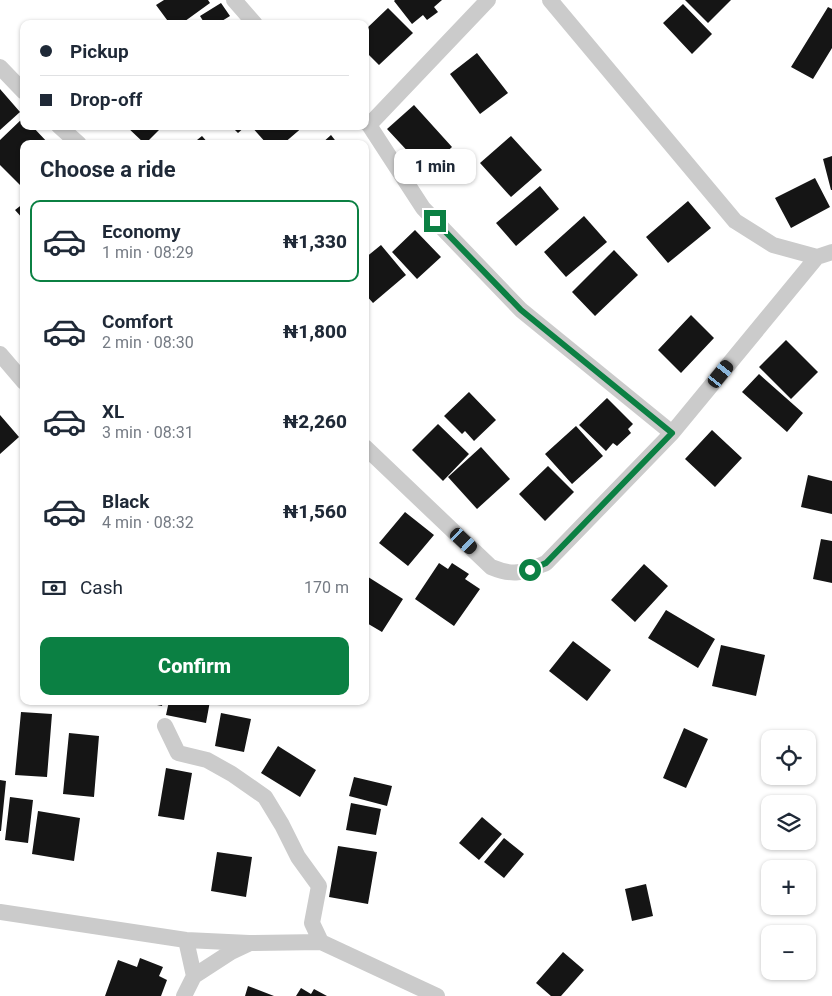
<!DOCTYPE html>
<meta charset="utf-8">
<style>
:root{--surface:#fff;--page:#f2f2f3;--text:#1f2937;--muted:#747a83;--line:#e0e1e3;--accent:#0b8043}
body{margin:0;font-family:Roboto,sans-serif;background:var(--page);color:var(--text);height:100vh;display:flex;flex-direction:column;font-size:19px;white-space:nowrap}
*{box-sizing:border-box;margin:0}
p{font-size:16px;color:var(--muted)}
.icon{flex:none;width:28px;height:28px;fill:none;stroke:currentColor;stroke-width:2;stroke-linecap:round;stroke-linejoin:round}
.map{position:relative;flex:1;overflow:hidden}
.drawer{position:absolute;left:20px;top:140px;width:349px;height:565px;display:flex;flex-direction:column;background:var(--surface);border-radius:10px;box-shadow:0 1px 4px #0004}
.drawer>*{flex:none}
.top-card{position:absolute;left:20px;top:20px;width:349px;height:110px;border-radius:10px;box-shadow:0 1px 4px #0004;display:grid;align-content:center;height:110px;padding:0 20px;background:var(--surface)}
.buttons{position:absolute;left:761px;top:730px;display:grid;gap:10px}
.buttons a{display:grid;place-items:center;width:55px;height:55px;border-radius:10px;background:var(--surface);box-shadow:0 1px 4px #0004;font-size:25px}
.end{position:absolute;width:22px;height:22px;margin:-11px;border:6px solid #0b8043;background:#fff;box-shadow:0 0 0 2px #fff}
.from{border-radius:50%}
.bubble{position:absolute;height:35px;border-radius:10px;background:var(--surface);box-shadow:0 1px 4px #0004;font-size:16px;font-weight:800;line-height:35px;text-align:center}
.car{position:absolute;width:15px;height:30px;margin:-15px -8px;border-radius:6px;box-shadow:0 0 4px 1px #0007;background:linear-gradient(#222 24%,#8ab4d8 0 40%,#222 0 76%,#8ab4d8 0 86%,#222 0)}
.top-card b{display:flex;align-items:center;gap:18px;height:48px;font-size:19px}
.top-card b+b{border-top:1px solid var(--line)}
.top-card i{width:12px;height:12px;background:var(--text)}
ul{padding:0;list-style:none}
li{display:flex;align-items:center;gap:15px;height:82px;margin:0 10px 8px;padding:0 10px;border:2px solid transparent;border-radius:10px}
li div{flex:1}
li b{display:block;font-size:19px}
li em{font-style:normal;font-weight:800}
li.selected{border-color:var(--accent)}
li>.icon{width:45px;height:45px;stroke-width:1.5}
h2{padding:0 20px;font-size:22px;line-height:60px}
.pay{display:flex;align-items:center;gap:12px;height:55px;padding:0 20px;font-size:19px}
.pay p{margin-inline-start:auto}
.button{display:flex;gap:10px;margin-top:auto;padding:10px 20px}
.button a{flex:1;height:58px;border-radius:10px;background:var(--accent);color:#fff;font-size:20px;font-weight:800;line-height:58px;text-align:center}
.map>svg:first-child{display:block}
.building{fill:#151515}
.lines{fill:none;stroke-linecap:round;stroke-linejoin:round}
.minor{stroke:#cbcbcb;stroke-width:16}
.route{stroke:#0b8043;stroke-width:6}
</style>
<div class="map">
<svg width="832" height="996" viewBox="0 0 832 996">
<rect width="100%" height="100%" fill="#fff"/>
<!-- building -->
<path class="building" d="M 164,0 L 208,0 L 210,3 L 181,24 L 170,24 L 156,5 Z
M 395,0 L 442,0 L 434,7 L 438,12 L 427,20 L 423,15 L 412,24 L 394,1 Z
M 685,0 L 731,0 L 708,23 Z
M 221,3 L 230,16 L 217,24 L 205,24 L 200,16 Z
M 683,4 L 712,34 L 692,54 L 663,23 Z
M 828,7 L 832,9 L 832,48 L 813,79 L 791,67 Z
M 388,8 L 413,33 L 379,65 L 365,51 L 365,30 Z
M 477,53 L 508,93 L 480,114 L 450,74 Z
M 0,89 L 20,112 L 0,130 Z
M 414,105 L 452,147 L 426,171 L 387,129 Z
M 24,117 L 24,126 L 32,126 L 49,144 L 24,144 L 24,185 L 22,187 L 0,165 L 0,140 Z
M 126,126 L 163,126 L 145,144 Z
M 231,126 L 246,126 L 238,133 Z
M 251,126 L 304,126 L 283,144 L 267,144 Z
M 331,135 L 338,144 L 321,144 Z
M 202,136 L 209,144 L 192,144 Z
M 511,136 L 542,170 L 511,197 L 480,163 Z
M 832,156 L 832,190 L 831,190 L 823,159 Z
M 815,178 L 830,207 L 791,228 L 775,198 Z
M 540,186 L 559,209 L 516,246 L 496,223 Z
M 688,201 L 711,228 L 668,263 L 646,237 Z
M 24,203 L 24,220 L 15,210 Z
M 584,216 L 607,242 L 566,277 L 544,252 Z
M 415,230 L 441,257 L 417,279 L 392,252 Z
M 381,245 L 406,275 L 373,303 L 365,294 L 365,258 Z
M 614,250 L 638,275 L 595,316 L 572,292 Z
M 691,315 L 714,338 L 681,373 L 658,350 Z
M 786,340 L 818,372 L 791,399 L 759,367 Z
M 759,374 L 803,413 L 787,432 L 742,392 Z
M 469,392 L 496,420 L 474,441 L 465,431 L 462,434 L 444,416 Z
M 607,398 L 633,424 L 628,429 L 631,433 L 617,446 L 613,443 L 606,451 L 579,425 Z
M 0,415 L 19,437 L 0,454 Z
M 438,424 L 469,454 L 443,481 L 412,450 Z
M 576,426 L 603,456 L 572,484 L 545,454 Z
M 712,430 L 742,458 L 715,487 L 685,459 Z
M 481,447 L 510,479 L 477,509 L 448,477 Z
M 548,466 L 574,492 L 545,521 L 519,494 Z
M 808,475 L 832,481 L 832,514 L 801,507 Z
M 405,512 L 434,535 L 408,566 L 379,543 Z
M 821,539 L 832,541 L 832,583 L 813,579 Z
M 439,563 L 448,569 L 452,563 L 469,574 L 465,579 L 480,589 L 454,626 L 415,599 Z
M 644,564 L 668,586 L 635,622 L 611,600 Z
M 365,575 L 403,599 L 382,632 L 365,622 Z
M 666,610 L 715,639 L 698,668 L 648,638 Z
M 573,641 L 611,670 L 587,701 L 549,671 Z
M 721,645 L 765,655 L 756,696 L 712,686 Z
M 142,701 L 163,701 L 162,706 L 142,702 Z
M 169,701 L 210,701 L 206,723 L 166,715 Z
M 21,712 L 52,714 L 47,777 L 15,775 Z
M 221,713 L 251,719 L 244,752 L 215,746 Z
M 684,728 L 708,739 L 686,788 L 663,778 Z
M 69,733 L 99,736 L 94,797 L 63,794 Z
M 278,746 L 316,770 L 300,797 L 261,773 Z
M 166,768 L 192,773 L 184,820 L 158,816 Z
M 354,777 L 392,786 L 387,806 L 349,796 Z
M 0,780 L 6,781 L 1,831 L 0,831 Z
M 10,797 L 33,800 L 28,843 L 5,840 Z
M 351,803 L 381,809 L 376,835 L 346,830 Z
M 38,811 L 80,818 L 74,861 L 32,854 Z
M 482,817 L 502,834 L 479,860 L 459,843 Z
M 504,838 L 524,854 L 504,878 L 484,862 Z
M 338,846 L 377,852 L 368,904 L 329,897 Z
M 217,852 L 252,857 L 246,897 L 211,891 Z
M 646,884 L 653,916 L 632,921 L 625,889 Z
M 563,952 L 584,970 L 561,996 L 551,996 L 536,983 Z
M 140,958 L 163,967 L 159,976 L 167,980 L 161,996 L 105,996 L 118,960 L 137,967 Z
M 248,986 L 274,996 L 245,996 Z
M 301,988 L 311,994 L 314,989 L 327,996 L 296,996 Z"/>
<g class="lines">
<!-- minor -->
<path class="minor" d="M 234,0 L 255,24
M 550,0 L 735,221 L 773,245 L 817,257 L 832,252
M 0,67 L 24,92
M 365,121 L 369,125 L 488,0
M 369,125 L 423,208 L 521,310 L 672,433
M 59,126 L 79,144
M 0,354 L 24,382
M 365,447 L 491,567 C 515,577 524,572 546,563 L 672,433 L 817,257
M 165,726 L 178,753 L 207,760 L 232,774 L 265,797 L 282,825 L 298,857 L 319,886 L 312,923 L 321,942
M 0,912 L 186,940 L 249,943 L 321,942 L 437,996
M 186,940 L 194,976
M 184,996 L 194,976 L 231,952 L 248,944"/>
</g>
<g class="lines">
<!-- route -->
<path class="route" d="M 435,221 L 521,310 L 672,433 L 546,563 L 530,570"/>
</g>
</svg>
<div class="buttons">
<a><svg class="icon" aria-label="locate" viewBox="0 0 24 24"><circle cx="12" cy="12" r="6"/><path d="M12 2v4M12 18v4M2 12h4M18 12h4"/></svg></a>
<a><svg class="icon" aria-label="layers" viewBox="0 0 24 24"><path d="M12 4l9 5-9 5-9-5zM3 14l9 5 9-5"/></svg></a>
<a>+</a>
<a>−</a>
</div>
<i class="end from" style="left:530px;top:570px"></i>
<i class="end" style="left:435px;top:221px"></i>
<div class="bubble" style="left:394px;top:149px;width:82px">1 min</div>
<i class="car" style="left:721px;top:374px;rotate:39deg"></i>
<i class="car" style="left:464px;top:541px;rotate:133deg"></i>
<div class="top-card">
<b><i class="from"></i>Pickup</b>
<b><i></i>Drop-off</b>
</div>
<section class="drawer">
<h2>Choose a ride</h2>
<ul>
<li class="selected"><svg class="icon" aria-label="car" viewBox="0 0 24 24"><path d="M5 17H2v-5l4-1 3-4h7l3 4 3 1v5h-3M9 17h6M6 11h13"/><circle cx="7" cy="17" r="2"/><circle cx="17" cy="17" r="2"/></svg><div><b>Economy</b><p>1 min · 08:29</p></div><em>₦1,330</em></li>
<li><svg class="icon" aria-label="car" viewBox="0 0 24 24"><path d="M5 17H2v-5l4-1 3-4h7l3 4 3 1v5h-3M9 17h6M6 11h13"/><circle cx="7" cy="17" r="2"/><circle cx="17" cy="17" r="2"/></svg><div><b>Comfort</b><p>2 min · 08:30</p></div><em>₦1,800</em></li>
<li><svg class="icon" aria-label="car" viewBox="0 0 24 24"><path d="M5 17H2v-5l4-1 3-4h7l3 4 3 1v5h-3M9 17h6M6 11h13"/><circle cx="7" cy="17" r="2"/><circle cx="17" cy="17" r="2"/></svg><div><b>XL</b><p>3 min · 08:31</p></div><em>₦2,260</em></li>
<li><svg class="icon" aria-label="car" viewBox="0 0 24 24"><path d="M5 17H2v-5l4-1 3-4h7l3 4 3 1v5h-3M9 17h6M6 11h13"/><circle cx="7" cy="17" r="2"/><circle cx="17" cy="17" r="2"/></svg><div><b>Black</b><p>4 min · 08:32</p></div><em>₦1,560</em></li>
</ul>
<div class="pay"><svg class="icon" aria-label="cash" viewBox="0 0 24 24"><path d="M3 7h18v10H3z"/><circle cx="12" cy="12" r="2"/></svg>Cash<p>170 m</p></div>
<div class="button"><a>Confirm</a></div>
</section>
</div>
